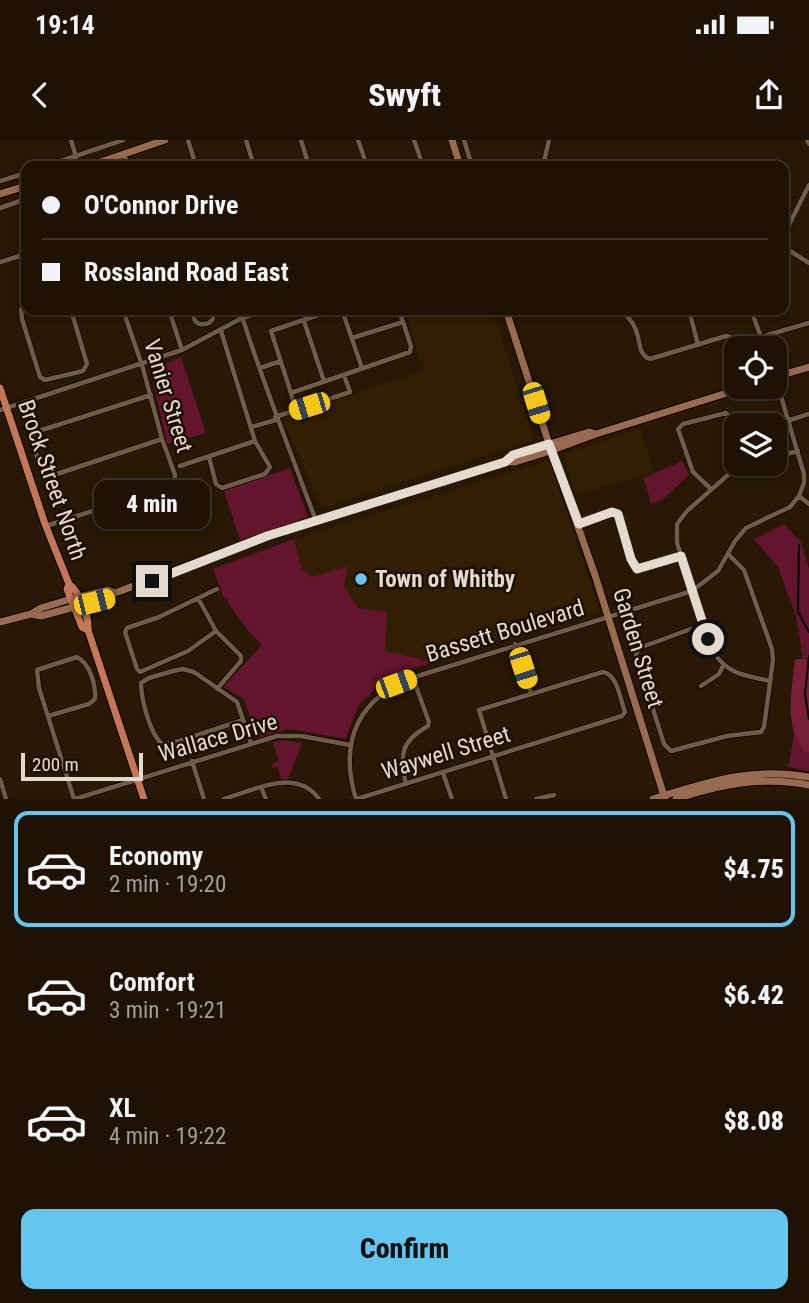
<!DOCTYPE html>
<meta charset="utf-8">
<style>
:root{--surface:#1e1204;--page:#2b2013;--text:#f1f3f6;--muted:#a19e9a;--line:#3c3226;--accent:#64c5ee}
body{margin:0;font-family:"Roboto Condensed",sans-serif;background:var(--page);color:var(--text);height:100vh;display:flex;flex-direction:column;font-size:26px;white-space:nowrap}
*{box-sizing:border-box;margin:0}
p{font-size:23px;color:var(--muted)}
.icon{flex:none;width:38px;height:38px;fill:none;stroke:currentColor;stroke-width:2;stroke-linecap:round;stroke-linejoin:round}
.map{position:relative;height:659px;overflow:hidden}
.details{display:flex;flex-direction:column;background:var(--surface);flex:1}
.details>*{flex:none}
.banner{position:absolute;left:21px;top:21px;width:768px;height:154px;border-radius:14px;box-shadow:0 4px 10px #0003,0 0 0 2px var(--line);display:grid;align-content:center;height:154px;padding:0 21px;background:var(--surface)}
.buttons{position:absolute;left:724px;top:196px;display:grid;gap:14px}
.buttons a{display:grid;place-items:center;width:63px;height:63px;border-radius:14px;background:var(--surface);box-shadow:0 4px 10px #0003,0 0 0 2px var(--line);font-size:35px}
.scale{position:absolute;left:21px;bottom:18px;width:122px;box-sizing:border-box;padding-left:7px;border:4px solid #e5dace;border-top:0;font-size:19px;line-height:24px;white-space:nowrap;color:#e5dace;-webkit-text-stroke:5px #1e0f00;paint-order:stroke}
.end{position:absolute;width:32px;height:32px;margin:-16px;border:9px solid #e5dace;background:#111;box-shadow:0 0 0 4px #111}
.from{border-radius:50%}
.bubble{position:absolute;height:49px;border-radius:14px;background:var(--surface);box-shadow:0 4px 10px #0003,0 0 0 2px var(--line);font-size:23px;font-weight:800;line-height:49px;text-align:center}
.car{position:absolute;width:21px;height:42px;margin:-21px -10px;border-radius:9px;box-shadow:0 0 5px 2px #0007;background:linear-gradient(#f5c518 24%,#345 0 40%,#f5c518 0 76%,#345 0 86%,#f5c518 0)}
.banner b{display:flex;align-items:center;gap:24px;height:66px;font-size:26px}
.banner b+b{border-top:2px solid var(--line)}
.banner i{width:18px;height:18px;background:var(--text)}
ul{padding:12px 0 0;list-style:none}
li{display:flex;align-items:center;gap:21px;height:116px;margin:0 14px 10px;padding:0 7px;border:4px solid transparent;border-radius:14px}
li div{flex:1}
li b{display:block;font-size:26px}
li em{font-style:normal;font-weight:800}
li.active{border-color:var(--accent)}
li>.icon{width:63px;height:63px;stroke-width:1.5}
.button{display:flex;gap:14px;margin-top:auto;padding:14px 21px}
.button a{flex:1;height:80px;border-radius:14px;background:var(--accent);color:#111;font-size:28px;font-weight:800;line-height:80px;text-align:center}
.status{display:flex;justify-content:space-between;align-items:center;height:49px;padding:0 35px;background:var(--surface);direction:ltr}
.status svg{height:19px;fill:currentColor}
header{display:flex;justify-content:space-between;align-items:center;height:91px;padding:0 21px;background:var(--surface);font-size:32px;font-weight:800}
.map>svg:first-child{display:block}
.built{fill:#311e03}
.green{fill:#63152d}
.forest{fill:#781e38}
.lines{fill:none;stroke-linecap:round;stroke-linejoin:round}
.stream{stroke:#000800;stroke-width:2}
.street-casing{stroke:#100400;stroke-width:6}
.secondary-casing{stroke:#100400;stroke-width:9}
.primary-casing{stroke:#100400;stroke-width:9}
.street{stroke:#6f5d47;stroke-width:4.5}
.secondary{stroke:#986a50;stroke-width:7}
.primary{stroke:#c17758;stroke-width:7}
.route{stroke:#e5dace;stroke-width:9}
.poi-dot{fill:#64c5ee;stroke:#1e0f00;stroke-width:2.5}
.labels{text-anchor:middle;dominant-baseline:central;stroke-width:5;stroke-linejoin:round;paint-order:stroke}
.street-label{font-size:23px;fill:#e5dace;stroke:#1e0f00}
.poi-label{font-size:23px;font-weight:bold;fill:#e5dace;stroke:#1e0f00;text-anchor:start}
</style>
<div class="status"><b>19:14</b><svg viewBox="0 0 49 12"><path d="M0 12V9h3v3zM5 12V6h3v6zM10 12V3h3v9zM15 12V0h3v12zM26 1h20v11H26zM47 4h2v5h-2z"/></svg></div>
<header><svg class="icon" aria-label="back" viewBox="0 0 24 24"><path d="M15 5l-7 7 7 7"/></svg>Swyft<svg class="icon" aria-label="share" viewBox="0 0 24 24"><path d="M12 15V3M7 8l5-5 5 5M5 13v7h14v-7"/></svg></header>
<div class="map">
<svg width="809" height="659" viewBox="0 0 809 659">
<rect width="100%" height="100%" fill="#281805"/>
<!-- built -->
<path class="built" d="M 405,170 L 493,170 L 534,300 L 322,368 L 282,277 L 423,231 Z
M 640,289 L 654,332 L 576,355 L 563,314 Z
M 549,320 L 600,472 L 434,522 L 384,511 L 386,472 L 358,468 L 344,447 L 347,426 L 313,438 L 302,429 L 294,399 Z"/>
<!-- green -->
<path class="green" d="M 181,217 L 206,293 L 167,304 L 151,232 L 153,229 Z
M 682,321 L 689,335 L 662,360 L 651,364 L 644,338 Z
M 290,328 L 308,377 L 240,400 L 224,351 Z
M 784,384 L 801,402 L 809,429 L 809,631 L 788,627 L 800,561 L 803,519 L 796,476 L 778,427 L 754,399 Z
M 294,399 L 302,429 L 312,437 L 347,426 L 344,447 L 358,468 L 387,472 L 385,511 L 434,522 L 388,536 L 358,566 L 346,599 L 290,589 L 257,598 L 244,559 L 223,547 L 262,505 L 250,493 L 223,456 L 213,429 Z
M 284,600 L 302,603 L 288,639 L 281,639 L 278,627 L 273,628 L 271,624 L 279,621 L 273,602 Z"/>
<!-- forest -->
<path class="forest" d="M 795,519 L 809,519 L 809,612 L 806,613 C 783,588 792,550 795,519 Z"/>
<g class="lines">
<!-- stream -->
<path class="stream" d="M 799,405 L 798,472 L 809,492
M 809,516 L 805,554 L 809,579"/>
<!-- street casing -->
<g class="street-casing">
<path id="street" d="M 71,0 L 76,17
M 188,0 L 196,26
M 246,0 L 254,26
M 301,0 L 309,26
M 358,0 L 367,26
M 414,0 L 423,26
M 464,0 L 472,26
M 807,0 L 809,4
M 124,14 L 128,26
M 46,26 L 123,0
M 543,26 L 549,0
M 0,41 L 26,33
M 0,68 L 26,59
M 784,95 L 809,45
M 784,107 L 809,123
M 0,122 L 26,114
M 26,166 L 21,169 L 22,179 L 40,237 L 45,240 L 83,231 L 87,224 L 71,170
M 169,170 L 182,210
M 191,170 L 195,181 C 200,186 209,185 213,179 L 212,170
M 240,170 C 262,241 290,310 316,381
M 333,170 L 271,191 L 291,253 L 410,212 L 411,206 L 399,170
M 342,170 L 362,228
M 620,170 C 626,175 632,180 635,188 C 641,200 637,214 650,219 L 726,196 L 740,199
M 689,170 L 698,205
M 751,170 L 765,208
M 304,181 L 324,241
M 761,197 L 809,183
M 352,198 L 403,182
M 260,228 L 281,221
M 291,253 L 293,261
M 151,255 L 39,291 C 36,294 33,296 33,301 C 33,311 43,332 51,336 L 162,299
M 0,270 L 182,210 L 242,178 L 268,170
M 275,277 L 350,252 L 344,235
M 790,280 L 809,274
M 251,287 L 276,280
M 209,317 L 216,344 L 222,348 L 265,334 L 270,327 L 255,301
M 775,317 L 798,311
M 748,324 L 737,327 L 687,371 L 677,384 L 677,403 L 713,512 C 729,535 744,535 770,541
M 180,326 L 255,301 L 221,191
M 711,349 L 693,332 L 678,289 L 683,284 L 726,273 L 730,277 L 737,298
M 799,356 L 809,364
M 579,384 L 612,372 L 618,374 L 631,419 L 637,429 L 681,416
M 46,386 L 170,346 L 174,343 L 175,335 L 162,299 L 142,225 L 123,170
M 198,458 L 216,491 L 241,516 L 241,521 L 217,549
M 702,485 L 639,508 L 636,515 L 664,604 L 671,611 L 727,596 L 761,592 L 764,587 L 773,520 L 772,509 L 744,430 L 728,414
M 216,491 L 188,511 L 140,532 L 137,529 L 125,492 L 127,488 L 159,477 L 217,449
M 515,504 L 531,553
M 701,546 L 719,534 L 723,526
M 48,576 L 89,564 L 95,559 C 96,546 90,523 77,517 L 43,528 L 37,530 L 39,548 L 74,659
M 243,580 L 180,601 L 162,604 C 150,594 141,559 141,543 L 149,538 L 173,531 L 183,529 L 194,532 L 237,562 L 251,603
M 192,621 L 204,659
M 443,633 L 452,659
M 0,639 L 6,659
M 406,644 C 399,615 401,601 428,586 L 429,582 L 413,538
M 261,647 L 266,659
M 75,659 L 277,596 L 301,596 L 350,605
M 224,659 C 254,650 296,627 319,659
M 356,659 C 338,600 359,556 418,536 L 692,451 L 718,431 L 735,401 L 746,388 L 790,367 L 799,356 L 804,343 L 804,334 L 775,236
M 357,659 L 622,576 L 625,572 C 620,559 618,535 603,532 L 479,570 L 506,659
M 536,659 L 554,655"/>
</g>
<!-- secondary casing -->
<g class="secondary-casing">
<path id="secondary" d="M 452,0 L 460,26
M 89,26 L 165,0
M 0,54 L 26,46
M 506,170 L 551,310 L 595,435 L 665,659
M 775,237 L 809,227
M 505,322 L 513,315 L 589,292 L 596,294
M 31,474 L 41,476 L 108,458 L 115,453 L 267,396 L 505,322 L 515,322 L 544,313 L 596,294 L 746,247
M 0,482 L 31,474 L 41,468 L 71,459 L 108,450 L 115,453
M 653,659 C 709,642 749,627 809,637
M 676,659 C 720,644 763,636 809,645"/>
</g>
<!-- primary casing -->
<g class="primary-casing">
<path id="primary" d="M 0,248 L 45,384 L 69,444 C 80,452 89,477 88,490 L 144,659
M 69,444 L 67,449 L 82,487 L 88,490"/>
</g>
<!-- street -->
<use href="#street" class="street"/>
<!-- secondary -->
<use href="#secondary" class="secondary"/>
<!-- primary -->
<use href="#primary" class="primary"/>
</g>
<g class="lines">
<!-- route -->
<path class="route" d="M 152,441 L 267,396 L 505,322 L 513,315 L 549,304 L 579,384 L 612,372 L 618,374 L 631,419 L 637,429 L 681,416 L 708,499"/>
</g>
<!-- markers -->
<circle class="poi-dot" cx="361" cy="439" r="7"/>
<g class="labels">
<!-- street labels -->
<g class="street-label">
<text transform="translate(168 256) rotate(73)">Vanier Street</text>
<text transform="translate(52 340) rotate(71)">Brock Street North</text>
<text transform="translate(505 491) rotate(-17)">Bassett Boulevard</text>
<text transform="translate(638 508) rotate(73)">Garden Street</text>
<text transform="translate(218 598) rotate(-16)">Wallace Drive</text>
<text transform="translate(446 613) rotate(-17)">Waywell Street</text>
</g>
<!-- poi labels -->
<g class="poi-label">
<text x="375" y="439">Town of Whitby</text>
</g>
</g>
</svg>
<div class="buttons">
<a><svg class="icon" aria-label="locate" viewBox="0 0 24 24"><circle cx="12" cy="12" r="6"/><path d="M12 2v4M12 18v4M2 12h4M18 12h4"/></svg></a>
<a><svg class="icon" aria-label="layers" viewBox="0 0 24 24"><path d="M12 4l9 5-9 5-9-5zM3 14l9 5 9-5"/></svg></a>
</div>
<div class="scale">200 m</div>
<i class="end from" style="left:708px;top:499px"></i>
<i class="end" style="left:152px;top:441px"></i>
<div class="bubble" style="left:94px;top:340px;width:116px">4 min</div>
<i class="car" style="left:536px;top:263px;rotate:163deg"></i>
<i class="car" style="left:309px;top:266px;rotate:253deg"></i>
<i class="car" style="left:94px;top:462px;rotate:76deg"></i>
<i class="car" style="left:523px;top:528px;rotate:162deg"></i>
<i class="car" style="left:396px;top:544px;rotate:70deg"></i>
<div class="banner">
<b><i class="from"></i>O'Connor Drive</b>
<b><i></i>Rossland Road East</b>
</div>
</div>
<section class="details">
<ul>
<li class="active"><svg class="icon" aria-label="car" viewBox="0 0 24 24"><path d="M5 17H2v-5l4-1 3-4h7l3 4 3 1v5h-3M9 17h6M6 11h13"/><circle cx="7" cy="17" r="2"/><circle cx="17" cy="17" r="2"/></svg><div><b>Economy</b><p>2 min · 19:20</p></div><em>$4.75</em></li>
<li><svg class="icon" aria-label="car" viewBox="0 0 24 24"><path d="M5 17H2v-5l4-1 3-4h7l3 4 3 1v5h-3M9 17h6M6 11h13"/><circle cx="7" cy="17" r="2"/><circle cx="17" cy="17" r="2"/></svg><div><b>Comfort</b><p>3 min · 19:21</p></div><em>$6.42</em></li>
<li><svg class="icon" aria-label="car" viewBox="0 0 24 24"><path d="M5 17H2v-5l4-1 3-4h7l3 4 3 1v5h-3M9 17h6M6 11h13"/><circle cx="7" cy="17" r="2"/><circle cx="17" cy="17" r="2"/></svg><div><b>XL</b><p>4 min · 19:22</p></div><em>$8.08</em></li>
</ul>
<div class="button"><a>Confirm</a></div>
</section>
